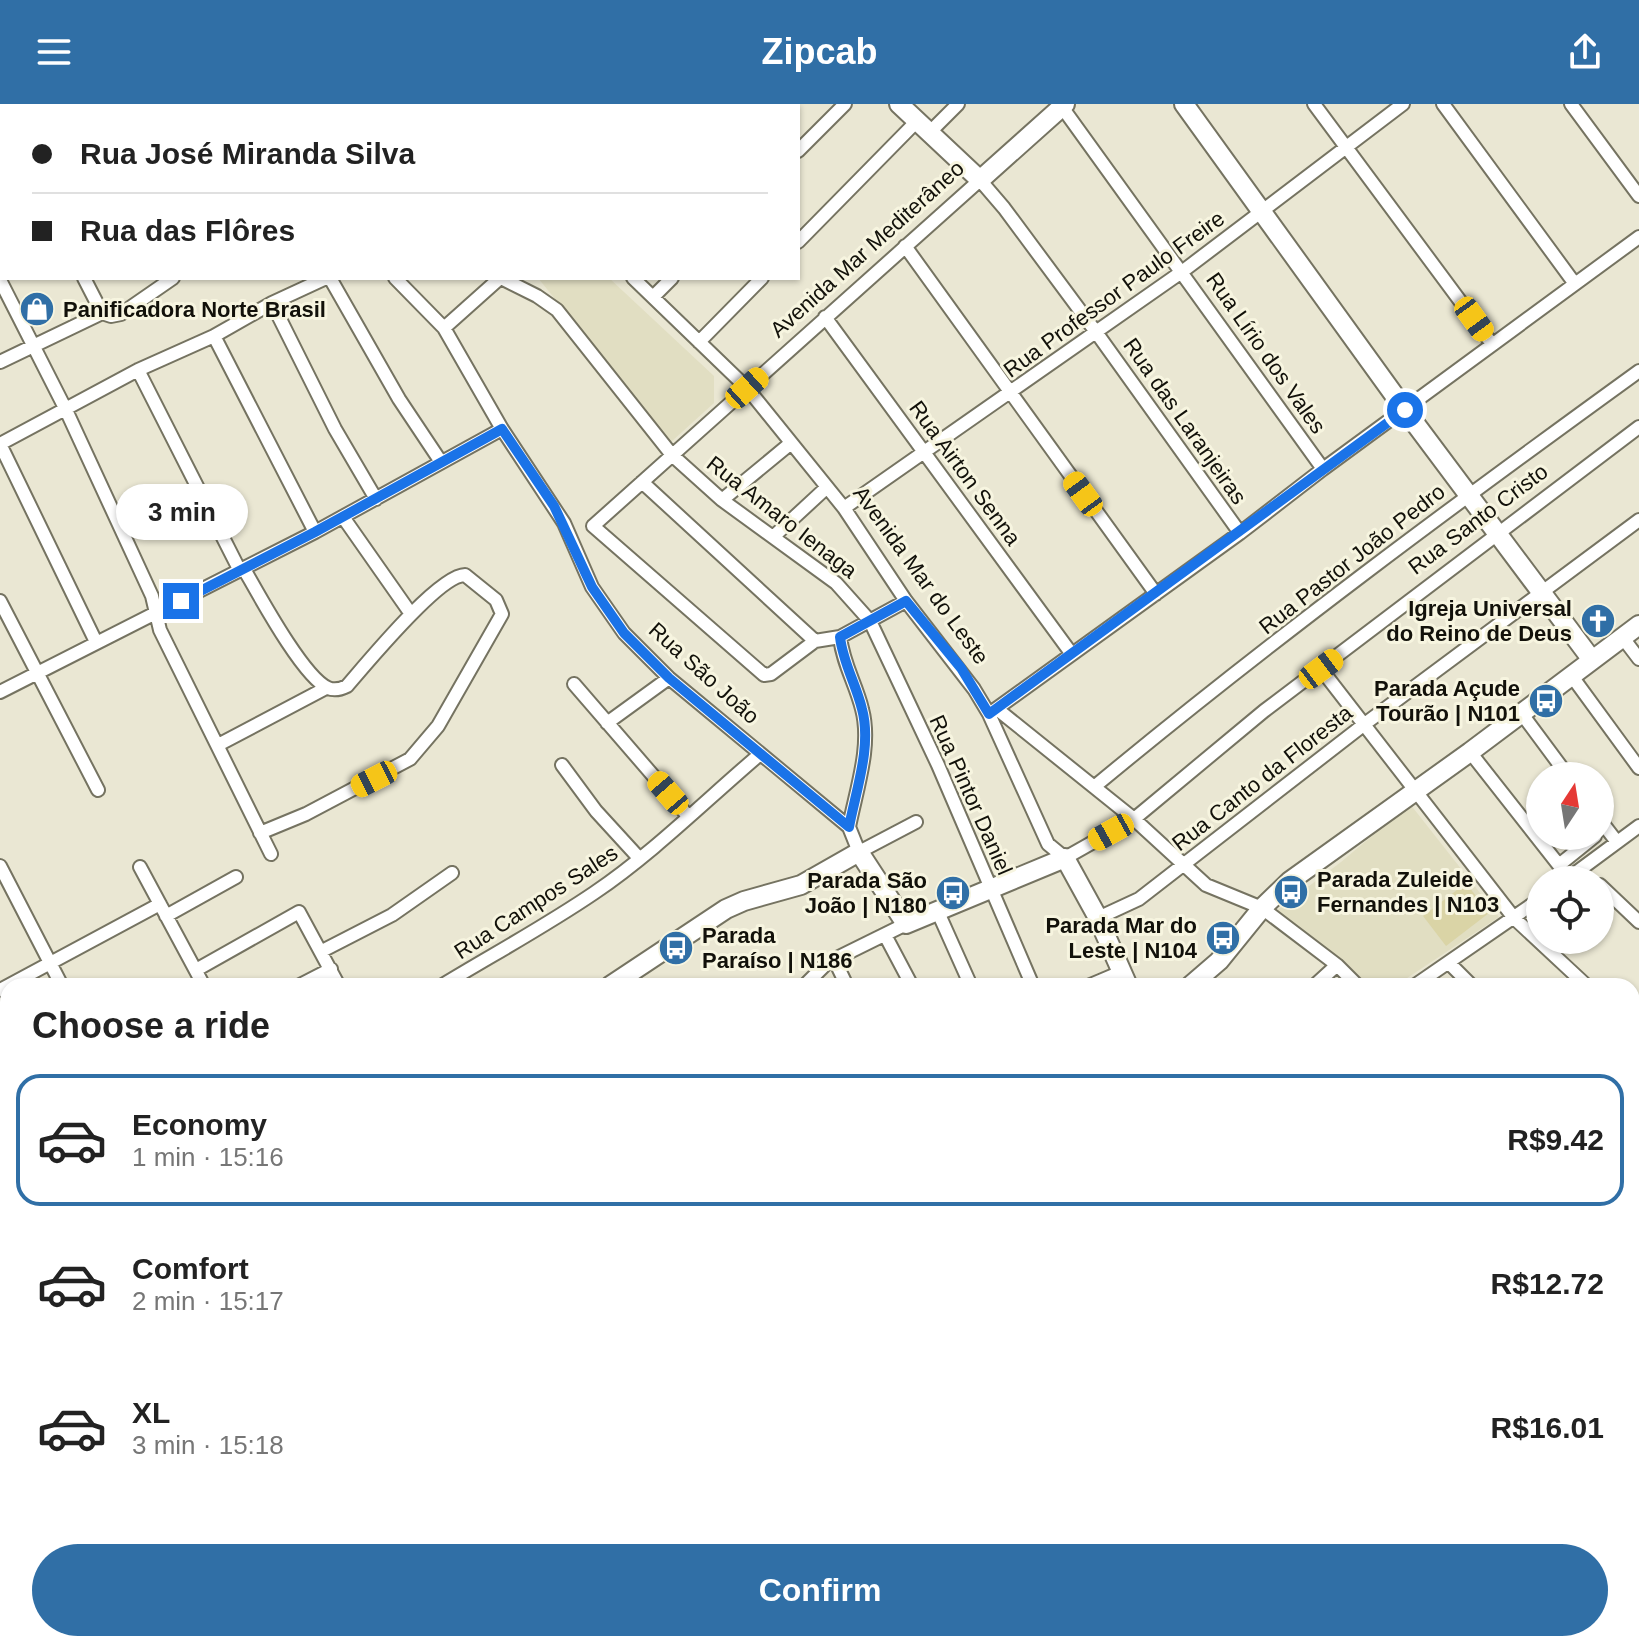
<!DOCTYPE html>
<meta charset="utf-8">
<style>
:root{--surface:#fff;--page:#f6f6f6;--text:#222;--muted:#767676;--line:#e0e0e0;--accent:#306fa6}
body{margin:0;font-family:Helvetica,sans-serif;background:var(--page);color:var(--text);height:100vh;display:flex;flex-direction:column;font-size:30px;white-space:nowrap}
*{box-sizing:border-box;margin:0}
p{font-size:26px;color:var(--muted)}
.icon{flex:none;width:44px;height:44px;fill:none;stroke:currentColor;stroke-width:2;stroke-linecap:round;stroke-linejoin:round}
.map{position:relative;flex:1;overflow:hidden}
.sheet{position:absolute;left:0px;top:874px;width:1640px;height:674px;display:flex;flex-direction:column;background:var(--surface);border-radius:24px 24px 0 0;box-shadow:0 2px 6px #0004}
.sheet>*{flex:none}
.top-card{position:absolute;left:0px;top:0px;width:800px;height:176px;box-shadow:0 2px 6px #0004;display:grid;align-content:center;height:176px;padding:0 32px;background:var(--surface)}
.needle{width:52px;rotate:12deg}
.fabs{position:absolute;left:1526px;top:658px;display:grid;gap:16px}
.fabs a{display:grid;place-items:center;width:88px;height:88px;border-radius:50%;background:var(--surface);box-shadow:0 2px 6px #0004;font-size:40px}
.end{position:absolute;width:36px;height:36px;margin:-18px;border:10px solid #1a73e8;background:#fff;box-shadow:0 0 0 4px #fff}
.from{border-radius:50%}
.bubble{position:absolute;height:56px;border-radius:28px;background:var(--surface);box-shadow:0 2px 6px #0004;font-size:26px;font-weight:600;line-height:56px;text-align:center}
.car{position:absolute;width:24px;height:48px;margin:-24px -12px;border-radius:10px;box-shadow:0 0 6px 2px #0007;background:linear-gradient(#f5c518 24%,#345 0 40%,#f5c518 0 76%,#345 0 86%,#f5c518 0)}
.top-card b{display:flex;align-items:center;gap:28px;height:76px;font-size:30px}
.top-card b+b{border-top:2px solid var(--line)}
.top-card i{width:20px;height:20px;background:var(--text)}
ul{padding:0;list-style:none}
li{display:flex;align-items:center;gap:24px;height:132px;margin:0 16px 12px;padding:0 16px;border:4px solid transparent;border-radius:24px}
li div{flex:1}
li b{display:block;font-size:30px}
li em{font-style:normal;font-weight:600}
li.active{border-color:var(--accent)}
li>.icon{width:72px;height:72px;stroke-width:1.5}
h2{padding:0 32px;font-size:36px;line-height:96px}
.action{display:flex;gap:16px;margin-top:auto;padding:16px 32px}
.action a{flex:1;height:92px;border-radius:48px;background:var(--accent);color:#fff;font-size:32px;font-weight:600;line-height:92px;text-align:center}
header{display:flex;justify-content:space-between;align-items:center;height:104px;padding:0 32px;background:var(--accent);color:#fff;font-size:36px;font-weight:600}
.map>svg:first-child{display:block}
.built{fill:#e1dec2}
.grass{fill:#dad4a6}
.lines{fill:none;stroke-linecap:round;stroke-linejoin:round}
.street-casing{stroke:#757361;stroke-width:16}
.secondary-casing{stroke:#757361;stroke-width:22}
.street{stroke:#fff;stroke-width:12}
.secondary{stroke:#fff;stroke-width:18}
.route{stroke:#1a73e8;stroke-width:10}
.labels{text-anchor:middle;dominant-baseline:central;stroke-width:6;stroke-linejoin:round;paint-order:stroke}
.street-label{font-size:22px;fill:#12110a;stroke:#f7f5e0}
.poi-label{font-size:22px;font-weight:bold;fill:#12110a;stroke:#f7f5e0;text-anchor:end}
</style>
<header><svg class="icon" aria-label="menu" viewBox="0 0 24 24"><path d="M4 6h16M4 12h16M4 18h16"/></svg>Zipcab<svg class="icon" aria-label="share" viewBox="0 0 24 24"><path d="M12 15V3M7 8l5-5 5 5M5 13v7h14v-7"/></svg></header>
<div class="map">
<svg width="1639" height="1547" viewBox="0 0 1639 1547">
<rect width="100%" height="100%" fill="#eae7d3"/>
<!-- built -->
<path class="built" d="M 538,174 L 609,174 L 714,272 L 714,299 L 671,338 Z
M 1410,700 L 1499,813 L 1395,882 L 1362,882 L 1276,807 L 1341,758 Z"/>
<!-- grass -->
<path class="grass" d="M 1466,779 L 1489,809 L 1446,842 L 1423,812 Z"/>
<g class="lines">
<!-- street casing -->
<g class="street-casing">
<path id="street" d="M 81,0 L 83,2
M 211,0 L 213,2
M 309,0 L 311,2
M 447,0 L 449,2
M 1314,0 L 1492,240
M 1443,0 L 1575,180
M 1571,0 L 1639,92
M 13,2 L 17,0
M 362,2 L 363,0
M 467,2 L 469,0
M 565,2 L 567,0
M 657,2 L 659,0
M 748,2 L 750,0
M 1062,3 L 1323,365
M 0,9 L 2,8
M 929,29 L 958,0
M 798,47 L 845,0
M 0,111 L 2,110
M 798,138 L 917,17
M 905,142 L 1156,490
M 84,174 L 102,209
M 330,174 L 399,295 L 441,358
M 395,174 L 444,224 L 502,325 L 564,419 L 592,483 L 624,529 L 669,574 L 849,723 L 859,748 L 916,718
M 501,174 L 537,192 L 557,206 L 672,351 L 722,396 L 836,479 L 870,517 L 938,661 L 1033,882
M 633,174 L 747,284 L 844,404 L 906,497 L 974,585 L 989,610 L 1048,740 L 1065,754 L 1134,715 L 1264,607 L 1639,323
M 0,176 L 66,306 L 152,492 L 160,526 L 271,750
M 653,193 L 672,174
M 272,199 L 335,325 L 376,395
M 825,213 L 1071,549
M 444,224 L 500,174
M 214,232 L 315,428
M 699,238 L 762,174
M 0,258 L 102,209 L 111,212 L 121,210 L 173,174
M 138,266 L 240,467
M 0,340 L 138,266 L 214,232 L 272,199 L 326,174
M 0,340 L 96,538
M 642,378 L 815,537
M 722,396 L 791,339
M 844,404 L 1183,167 L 1403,0
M 343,413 L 411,510
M 773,433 L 826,384
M 244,465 C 259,491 303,573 328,584 C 335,587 341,585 347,582 C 367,559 439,471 465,471 L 496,496 L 502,510 L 438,622 L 410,655 L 306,710 L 260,729
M 0,497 L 98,686
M 906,497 L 840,533 L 815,537 L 771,570 L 764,571 L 593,422 L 980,76 L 1004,104 L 1096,228 L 1240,429
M 840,533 C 843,560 856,580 862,605 C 872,642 856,686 849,723
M 1623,534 L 1639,555
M 1321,565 L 1514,814 L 1587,882
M 1571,571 L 1639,664
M 574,580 L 688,712
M 0,588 L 315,428 L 502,325
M 997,605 L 1134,715 L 1206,781 L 1262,804 L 1337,861 L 1358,882
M 989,610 L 1240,429 L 1323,365 L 1639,133
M 1522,610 L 1568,672
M 607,619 L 669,574
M 218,641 L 326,584
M 1470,648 L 1569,774
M 562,661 L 596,707 L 639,754
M 1094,683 C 1270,537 1454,401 1639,267
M 1600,716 L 1617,738
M 1559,761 L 1595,732
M 0,762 L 62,882
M 140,763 L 204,882
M 1566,776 L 1639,722
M 1600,781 L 1639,818
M 937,806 L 971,882
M 166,812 L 236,773
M 1098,814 L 1139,795 L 1366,619 L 1639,416
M 885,831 L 912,882
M 322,847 L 392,811 L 452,769
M 834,855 L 847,882
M 1449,859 L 1472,882
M 196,866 L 299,808 L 339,882
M 298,882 L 331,865
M 441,882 C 492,851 544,823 594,789 C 653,749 705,697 759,651
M 804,882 L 827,859 L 906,820
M 1088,882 L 1121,868
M 1314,882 L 1337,861
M 1414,882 L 1540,795
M 0,886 L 160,800
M 1632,925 L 1639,931
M 0,953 L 8,968
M 1632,1042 L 1639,1052
M 1634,1100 L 1639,1079
M 1632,1134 L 1639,1131
M 0,1142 L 8,1157
M 0,1209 L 8,1225
M 1632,1212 L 1639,1209
M 1632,1287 L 1639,1283
M 0,1296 L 8,1292
M 4,1358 L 8,1356
M 0,1450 L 8,1443
M 0,1468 L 8,1485
M 36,1540 L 40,1547
M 653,1540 L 655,1547
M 731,1540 L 734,1547
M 797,1540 L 801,1547
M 1007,1540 L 1010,1547
M 1366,1540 L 1369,1547
M 208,1547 L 223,1540
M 840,1547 L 847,1540
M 935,1547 L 942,1540"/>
</g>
<!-- secondary casing -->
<g class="secondary-casing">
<path id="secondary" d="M 899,0 L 980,76 L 1065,0
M 1184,0 L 1405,306 L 1592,556
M 610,882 L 726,805 L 744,797 L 801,781 L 859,748 L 906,820 L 1065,754 L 1098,814 L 1128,882
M 1190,882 L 1219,857 L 1262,804 L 1290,777 L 1470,648 L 1639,521
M 0,1194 L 8,1190
M 466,1547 L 481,1540"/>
</g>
<!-- street -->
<use href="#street" class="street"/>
<!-- secondary -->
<use href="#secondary" class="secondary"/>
</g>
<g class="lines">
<!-- route -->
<path class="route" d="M 181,497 L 315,428 L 502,325 L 554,402 L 592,483 L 624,529 L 669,574 L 849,723 C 856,686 872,642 862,605 C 856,580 843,559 840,533 L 906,497 L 961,564 L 989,610 L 1405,306"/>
</g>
<!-- icons -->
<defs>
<g id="shop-disc" transform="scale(1.8)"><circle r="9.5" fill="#306fa6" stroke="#f7f5e0"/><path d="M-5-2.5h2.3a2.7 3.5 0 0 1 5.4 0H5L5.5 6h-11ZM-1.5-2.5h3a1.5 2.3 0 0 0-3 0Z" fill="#fff"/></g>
<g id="church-disc" transform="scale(1.8)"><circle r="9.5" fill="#306fa6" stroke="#f7f5e0"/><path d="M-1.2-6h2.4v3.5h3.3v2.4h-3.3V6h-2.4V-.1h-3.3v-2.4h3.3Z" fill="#fff"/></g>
<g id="bus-disc" transform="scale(1.8)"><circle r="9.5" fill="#306fa6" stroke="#f7f5e0"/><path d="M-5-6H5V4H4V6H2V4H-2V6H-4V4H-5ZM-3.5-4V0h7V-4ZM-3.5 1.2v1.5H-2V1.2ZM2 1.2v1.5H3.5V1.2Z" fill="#fff"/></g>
</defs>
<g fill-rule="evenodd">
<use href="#shop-disc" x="37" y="205"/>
<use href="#church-disc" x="1598" y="517"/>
<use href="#bus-disc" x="1546" y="597"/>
<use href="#bus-disc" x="1291" y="788"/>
<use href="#bus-disc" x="953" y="789"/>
<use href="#bus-disc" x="1223" y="834"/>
<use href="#bus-disc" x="676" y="844"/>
</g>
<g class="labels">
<!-- street labels -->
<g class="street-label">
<text transform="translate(867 145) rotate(-42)">Avenida Mar Mediterâneo</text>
<text transform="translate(1114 190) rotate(-36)">Rua Professor Paulo Freire</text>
<text transform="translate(1266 249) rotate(55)">Rua Lírio dos Vales</text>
<text transform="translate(1185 317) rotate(55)">Rua das Laranjeiras</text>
<text transform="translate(965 369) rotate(54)">Rua Airton Senna</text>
<text transform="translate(782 413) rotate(38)">Rua Amaro Ienaga</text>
<text transform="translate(1478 415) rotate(-37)">Rua Santo Cristo</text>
<text transform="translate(1352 455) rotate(-38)">Rua Pastor João Pedro</text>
<text transform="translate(921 471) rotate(54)">Avenida Mar do Leste</text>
<text transform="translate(704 569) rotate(42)">Rua São João</text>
<text transform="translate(1262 674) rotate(-38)">Rua Canto da Floresta</text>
<text transform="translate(971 691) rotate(66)">Rua Pintor Daniel</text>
<text transform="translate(536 798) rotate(-33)">Rua Campos Sales</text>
</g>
<!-- poi labels -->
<g class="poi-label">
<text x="63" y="205" text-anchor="start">Panificadora Norte Brasil</text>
<text x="1572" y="504">Igreja Universal<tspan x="1572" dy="25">do Reino de Deus</tspan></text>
<text x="1520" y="584">Parada Açude<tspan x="1520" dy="25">Tourão | N101</tspan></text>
<text x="1317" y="775" text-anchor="start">Parada Zuleide<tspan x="1317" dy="25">Fernandes | N103</tspan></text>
<text x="927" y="776">Parada São<tspan x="927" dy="25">João | N180</tspan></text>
<text x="1197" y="821">Parada Mar do<tspan x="1197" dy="25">Leste | N104</tspan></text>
<text x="702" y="831" text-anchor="start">Parada<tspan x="702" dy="25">Paraíso | N186</tspan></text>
</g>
</g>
</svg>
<div class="fabs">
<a><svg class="needle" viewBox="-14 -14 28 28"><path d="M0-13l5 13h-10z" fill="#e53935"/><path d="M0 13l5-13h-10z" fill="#767676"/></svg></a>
<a><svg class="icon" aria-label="locate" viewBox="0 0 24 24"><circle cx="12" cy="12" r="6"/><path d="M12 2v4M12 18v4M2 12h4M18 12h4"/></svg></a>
</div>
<i class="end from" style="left:1405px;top:306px"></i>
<i class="end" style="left:181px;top:497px"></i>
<div class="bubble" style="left:116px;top:380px;width:132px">3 min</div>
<i class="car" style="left:1474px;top:215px;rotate:144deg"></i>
<i class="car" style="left:747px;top:284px;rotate:48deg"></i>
<i class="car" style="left:1083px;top:390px;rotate:324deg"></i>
<i class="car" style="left:1321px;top:565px;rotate:53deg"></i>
<i class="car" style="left:374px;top:675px;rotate:243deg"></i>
<i class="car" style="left:668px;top:689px;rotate:319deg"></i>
<i class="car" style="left:1111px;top:728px;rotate:241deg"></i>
<div class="top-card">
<b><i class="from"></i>Rua José Miranda Silva</b>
<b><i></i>Rua das Flôres</b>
</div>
<section class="sheet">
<h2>Choose a ride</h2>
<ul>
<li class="active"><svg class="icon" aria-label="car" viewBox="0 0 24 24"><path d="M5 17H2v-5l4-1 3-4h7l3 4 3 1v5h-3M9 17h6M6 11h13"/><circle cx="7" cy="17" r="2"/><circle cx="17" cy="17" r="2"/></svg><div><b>Economy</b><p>1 min · 15:16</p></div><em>R$9.42</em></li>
<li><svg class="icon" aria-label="car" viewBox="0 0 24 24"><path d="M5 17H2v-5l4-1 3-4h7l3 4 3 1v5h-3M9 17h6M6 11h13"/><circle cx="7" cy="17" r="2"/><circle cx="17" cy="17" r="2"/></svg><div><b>Comfort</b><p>2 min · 15:17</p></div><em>R$12.72</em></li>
<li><svg class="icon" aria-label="car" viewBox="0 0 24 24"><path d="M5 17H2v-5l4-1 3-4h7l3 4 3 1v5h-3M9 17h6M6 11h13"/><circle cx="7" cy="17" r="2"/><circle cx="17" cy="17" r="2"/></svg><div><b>XL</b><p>3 min · 15:18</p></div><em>R$16.01</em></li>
</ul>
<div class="action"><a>Confirm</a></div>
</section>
</div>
